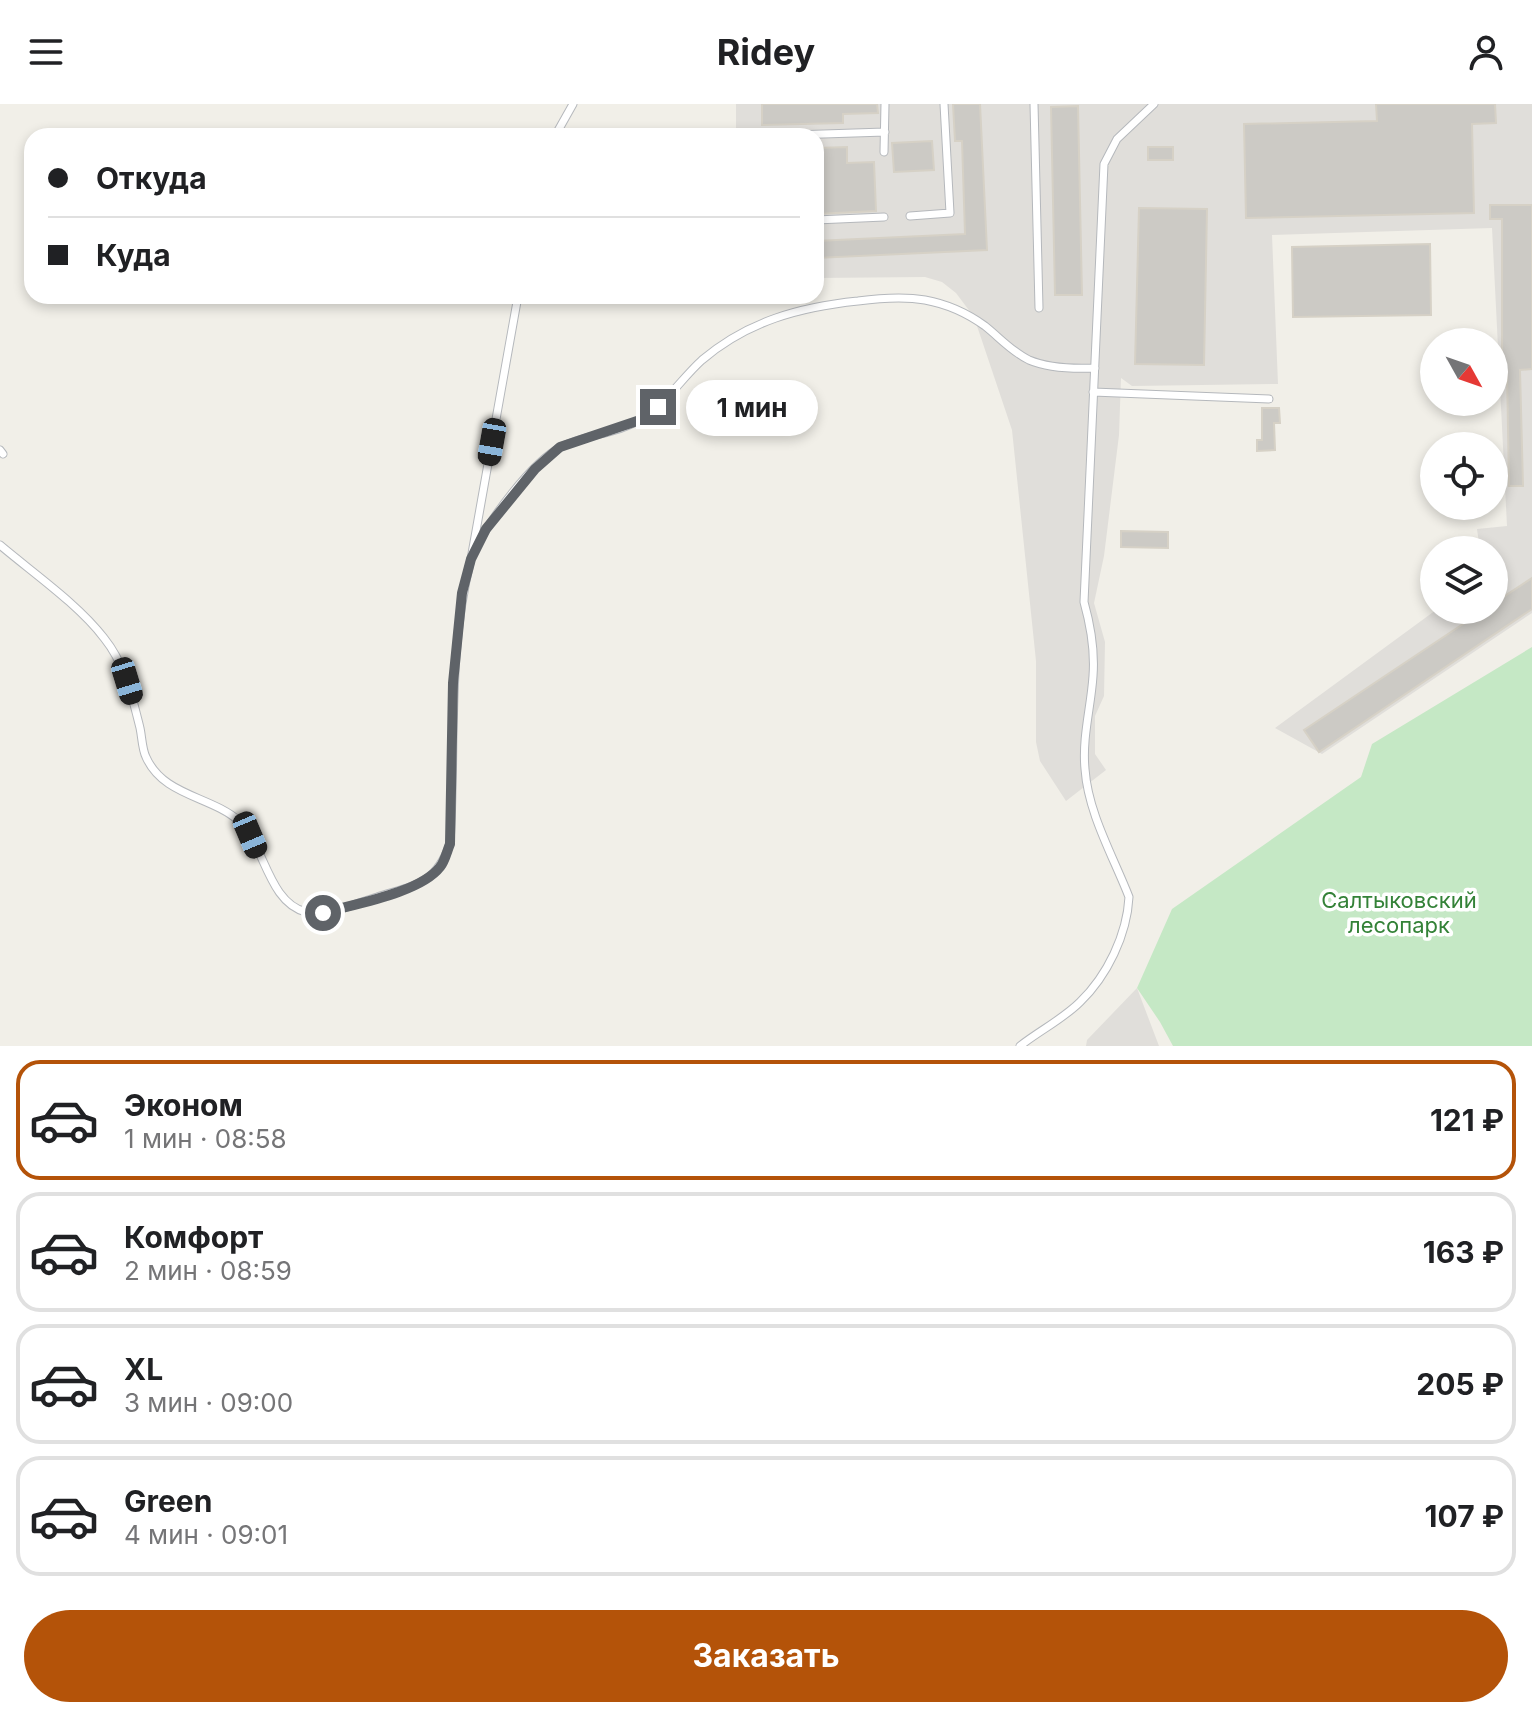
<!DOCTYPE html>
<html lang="ru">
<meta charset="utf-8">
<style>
:root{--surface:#fff;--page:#f6f6f6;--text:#202124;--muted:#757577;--line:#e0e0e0;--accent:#b45309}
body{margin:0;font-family:Inter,sans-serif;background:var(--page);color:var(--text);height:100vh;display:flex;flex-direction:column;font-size:30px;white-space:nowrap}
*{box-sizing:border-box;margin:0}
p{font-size:26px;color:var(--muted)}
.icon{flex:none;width:44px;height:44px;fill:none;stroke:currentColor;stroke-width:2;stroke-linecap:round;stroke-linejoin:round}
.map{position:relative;height:942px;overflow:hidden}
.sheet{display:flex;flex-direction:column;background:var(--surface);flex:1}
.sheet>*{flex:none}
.banner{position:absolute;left:24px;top:24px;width:800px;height:176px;border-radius:24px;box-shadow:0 4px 12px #0003;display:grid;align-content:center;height:176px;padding:0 24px;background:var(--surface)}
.needle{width:52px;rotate:130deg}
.buttons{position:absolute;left:1420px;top:224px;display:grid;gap:16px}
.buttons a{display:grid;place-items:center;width:88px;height:88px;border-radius:50%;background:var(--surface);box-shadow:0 4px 12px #0003;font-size:40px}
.end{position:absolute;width:36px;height:36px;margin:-18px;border:10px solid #5f6368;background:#fff;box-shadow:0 0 0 4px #fff}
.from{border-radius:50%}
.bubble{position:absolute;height:56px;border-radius:28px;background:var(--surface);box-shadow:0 4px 12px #0003;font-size:26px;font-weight:700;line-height:56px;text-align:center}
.car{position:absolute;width:24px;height:48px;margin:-24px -12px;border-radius:10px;box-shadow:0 0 6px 2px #0007;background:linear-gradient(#222 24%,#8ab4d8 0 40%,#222 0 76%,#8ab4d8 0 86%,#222 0)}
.banner b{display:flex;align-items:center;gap:28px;height:76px;font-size:30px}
.banner b+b{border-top:2px solid var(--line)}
.banner i{width:20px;height:20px;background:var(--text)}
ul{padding:14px 0 0;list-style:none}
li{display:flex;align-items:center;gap:24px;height:120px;margin:0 16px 12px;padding:0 8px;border:4px solid var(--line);border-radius:24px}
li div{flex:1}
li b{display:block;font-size:30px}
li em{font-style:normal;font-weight:700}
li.selected{border-color:var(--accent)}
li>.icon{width:72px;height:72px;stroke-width:1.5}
.cta{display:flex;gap:16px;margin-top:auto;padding:16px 24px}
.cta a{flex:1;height:92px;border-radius:48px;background:var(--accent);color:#fff;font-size:32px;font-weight:700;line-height:92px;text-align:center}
header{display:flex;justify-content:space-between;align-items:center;height:104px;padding:0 24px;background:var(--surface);font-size:36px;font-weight:700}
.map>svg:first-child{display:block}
.industrial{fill:#e0deda}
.green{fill:#c5e8c5}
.building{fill:#cccac5;stroke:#d6d1c6;stroke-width:2}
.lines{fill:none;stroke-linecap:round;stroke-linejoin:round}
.service-casing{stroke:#b5b8bc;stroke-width:9}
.service{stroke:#fff;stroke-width:7}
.route{stroke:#5f6368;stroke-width:10}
.labels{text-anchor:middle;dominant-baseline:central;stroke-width:7;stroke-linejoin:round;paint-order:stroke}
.park-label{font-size:22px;fill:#348238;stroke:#fff}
</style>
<header><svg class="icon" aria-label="menu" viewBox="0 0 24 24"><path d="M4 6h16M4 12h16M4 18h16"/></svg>Ridey<svg class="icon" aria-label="person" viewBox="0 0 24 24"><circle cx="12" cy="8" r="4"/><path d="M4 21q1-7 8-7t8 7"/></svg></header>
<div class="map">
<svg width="1532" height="942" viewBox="0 0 1532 942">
<rect width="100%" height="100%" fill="#f1efe8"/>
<!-- industrial -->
<path class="industrial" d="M 736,0 L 1532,0 L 1532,509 L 1322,650 L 1275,624 L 1436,506 L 1494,506 L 1494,446 L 1480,446 L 1477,425 L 1507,422 L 1492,124 L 1272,131 L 1278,280 L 1132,282 L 1121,274 L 1119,331 L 1104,452 L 1094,499 L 1105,538 L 1104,592 L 1095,612 L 1095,650 L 1106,666 L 1066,697 L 1040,657 L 1036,638 L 1036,557 L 1012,326 L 974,213 L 956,189 L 942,178 L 925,173 L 816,174 L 816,32 L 736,32 Z
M 1137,884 L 1159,942 L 1086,942 L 1087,936 Z"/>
<!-- green -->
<path class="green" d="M 1532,543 L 1532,942 L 1173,942 L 1160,918 L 1137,884 L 1172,805 L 1361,673 L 1372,640 Z"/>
<!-- building -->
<path class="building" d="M 762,0 L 877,0 L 878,9 L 843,10 L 843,19 L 762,21 Z
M 953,0 L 980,0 L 987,146 L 816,154 L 816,137 L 965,130 L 962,37 L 955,37 Z
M 1376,0 L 1495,0 L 1496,19 L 1472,20 L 1474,109 L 1246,114 L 1244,20 L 1377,17 Z
M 1078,2 L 1082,191 L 1055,191 L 1051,3 Z
M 932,37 L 934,66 L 894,68 L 892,39 Z
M 847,43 L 847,59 L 874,58 L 876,107 L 816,110 L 816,44 Z
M 1148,43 L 1173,43 L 1173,56 L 1148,56 Z
M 1490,101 L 1532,101 L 1532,265 L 1520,266 L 1523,382 L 1509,382 L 1507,266 L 1502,266 L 1502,115 L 1490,115 Z
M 1139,104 L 1207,105 L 1204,261 L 1135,260 Z
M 1430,140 L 1431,211 L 1293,213 L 1292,143 Z
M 1262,304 L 1279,304 L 1280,319 L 1274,319 L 1275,346 L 1257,347 L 1257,336 L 1262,336 Z
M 1121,427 L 1168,428 L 1168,444 L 1121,443 Z
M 1532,474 L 1532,505 L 1319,648 L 1304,626 L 1484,506 L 1494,506 L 1494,499 Z"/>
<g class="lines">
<!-- service casing -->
<g class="service-casing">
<path id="service" d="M 1034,0 L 1039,204
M 555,32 L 573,0
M 760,32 L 885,28
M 884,48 L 885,0
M 910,112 L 950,109 L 944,0
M 816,116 L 884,113
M 1093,288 L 1269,295
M 0,346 L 3,350
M 0,441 C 33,469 78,500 104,534 C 125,560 132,592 140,624 C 142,633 142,645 146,653 C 163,692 211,692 239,717 C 264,739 268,799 306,808 C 328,813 356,799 377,793 C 415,781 435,781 450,740 C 456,644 447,549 471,455 L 518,192
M 476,444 C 491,414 531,359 561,343 C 586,330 617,330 641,315 C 665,301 681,275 702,256 C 748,217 800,203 858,197 C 880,194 903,192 925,196 C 947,200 967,209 985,222 C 999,233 1012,248 1029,256 C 1048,264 1073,265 1095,264
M 1020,942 C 1039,927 1063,915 1080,898 C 1107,872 1127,831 1129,793 C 1113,752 1088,709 1085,665 C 1082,633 1091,603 1093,572 C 1095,546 1091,523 1084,498 L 1104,60 L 1117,35 L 1154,0"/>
</g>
<!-- service -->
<use href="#service" class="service"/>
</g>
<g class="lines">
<!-- route -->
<path class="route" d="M 323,809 C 354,800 420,789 440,763 C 445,757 447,747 450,740 L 453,579 L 462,489 L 471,455 L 486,425 L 535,365 L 560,343 L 640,316 L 658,303"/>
</g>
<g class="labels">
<!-- park labels -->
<g class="park-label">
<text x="1399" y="796">Салтыковский<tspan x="1399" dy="25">лесопарк</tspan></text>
</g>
</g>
</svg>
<div class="buttons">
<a><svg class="needle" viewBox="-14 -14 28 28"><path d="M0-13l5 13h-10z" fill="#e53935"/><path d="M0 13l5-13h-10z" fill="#757577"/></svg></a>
<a><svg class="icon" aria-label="locate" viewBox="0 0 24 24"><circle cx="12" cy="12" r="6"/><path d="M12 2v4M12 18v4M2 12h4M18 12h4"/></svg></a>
<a><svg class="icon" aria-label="layers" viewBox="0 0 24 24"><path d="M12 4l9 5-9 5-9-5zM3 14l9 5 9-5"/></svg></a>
</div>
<i class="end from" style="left:323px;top:809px"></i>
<i class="end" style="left:658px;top:303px"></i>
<div class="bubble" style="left:686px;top:276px;width:132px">1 мин</div>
<i class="car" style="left:492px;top:338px;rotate:190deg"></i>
<i class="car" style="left:127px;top:577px;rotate:163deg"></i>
<i class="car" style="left:250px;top:731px;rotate:157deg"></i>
<div class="banner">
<b><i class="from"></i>Откуда</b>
<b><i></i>Куда</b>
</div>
</div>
<section class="sheet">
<ul>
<li class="selected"><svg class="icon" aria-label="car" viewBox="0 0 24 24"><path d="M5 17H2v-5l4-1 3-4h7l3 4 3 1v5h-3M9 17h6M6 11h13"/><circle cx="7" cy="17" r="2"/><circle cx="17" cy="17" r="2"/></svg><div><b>Эконом</b><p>1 мин · 08:58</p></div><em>121 ₽</em></li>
<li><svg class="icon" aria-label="car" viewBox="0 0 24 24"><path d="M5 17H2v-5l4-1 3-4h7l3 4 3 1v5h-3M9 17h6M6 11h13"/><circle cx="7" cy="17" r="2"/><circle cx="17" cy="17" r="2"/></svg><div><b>Комфорт</b><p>2 мин · 08:59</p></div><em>163 ₽</em></li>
<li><svg class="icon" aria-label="car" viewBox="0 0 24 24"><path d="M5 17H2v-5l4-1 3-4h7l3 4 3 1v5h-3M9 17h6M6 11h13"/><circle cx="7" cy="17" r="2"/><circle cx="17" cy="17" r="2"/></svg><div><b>XL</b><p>3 мин · 09:00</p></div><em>205 ₽</em></li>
<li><svg class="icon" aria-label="car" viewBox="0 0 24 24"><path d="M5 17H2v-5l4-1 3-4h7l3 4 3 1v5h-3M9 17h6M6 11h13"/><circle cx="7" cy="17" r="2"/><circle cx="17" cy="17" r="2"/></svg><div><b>Green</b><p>4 мин · 09:01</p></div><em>107 ₽</em></li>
</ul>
<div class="cta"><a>Заказать</a></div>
</section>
